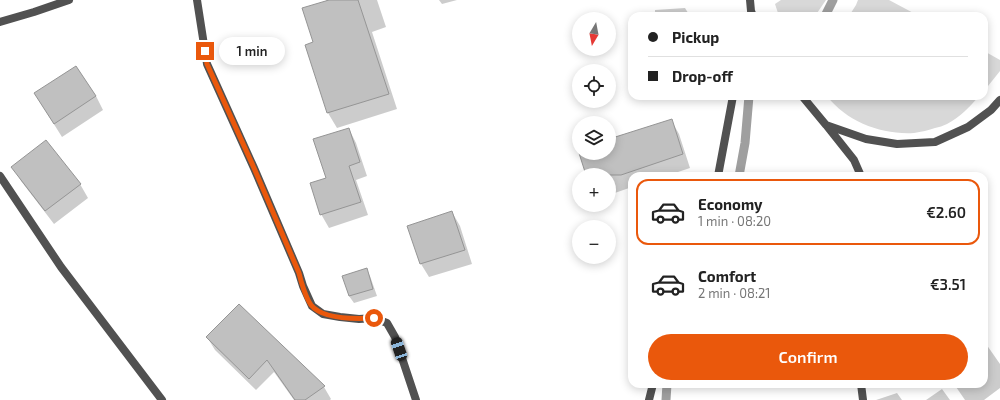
<!DOCTYPE html>
<meta charset="utf-8">
<style>
:root{--surface:#fff;--page:#f2f2f2;--text:#222;--muted:#767676;--line:#e0e0e0;--accent:#ea580c}
body{margin:0;font-family:"Exo 2",sans-serif;background:var(--page);color:var(--text);height:100vh;display:flex;flex-direction:column;font-size:15px;white-space:nowrap}
*{box-sizing:border-box;margin:0}
p{font-size:13px;color:var(--muted)}
.icon{flex:none;width:22px;height:22px;fill:none;stroke:currentColor;stroke-width:2;stroke-linecap:round;stroke-linejoin:round}
.map{position:relative;flex:1;overflow:hidden}
.drawer{position:absolute;left:628px;top:172px;width:360px;height:216px;display:flex;flex-direction:column;background:var(--surface);border-radius:12px;box-shadow:0 2px 10px #0003}
.drawer>*{flex:none}
.banner{position:absolute;left:628px;top:12px;width:360px;height:88px;border-radius:12px;box-shadow:0 2px 10px #0003;display:grid;align-content:center;height:88px;padding:0 20px;background:var(--surface)}
.needle{width:26px;rotate:190deg}
.buttons{position:absolute;left:572px;top:12px;display:grid;gap:8px}
.buttons a{display:grid;place-items:center;width:44px;height:44px;border-radius:50%;background:var(--surface);box-shadow:0 2px 10px #0003;font-size:20px}
.end{position:absolute;width:18px;height:18px;margin:-9px;border:5px solid #ea580c;background:#fff;box-shadow:0 0 0 2px #fff}
.from{border-radius:50%}
.bubble{position:absolute;height:28px;border-radius:14px;background:var(--surface);box-shadow:0 2px 10px #0003;font-size:13px;font-weight:600;line-height:28px;text-align:center}
.car{position:absolute;width:12px;height:24px;margin:-12px -6px;border-radius:5px;box-shadow:0 0 3px 1px #0007;background:linear-gradient(#222 24%,#8ab4d8 0 40%,#222 0 76%,#8ab4d8 0 86%,#222 0)}
.banner b{display:flex;align-items:center;gap:14px;height:38px;font-size:15px}
.banner b+b{border-top:1px solid var(--line)}
.banner i{width:10px;height:10px;background:var(--text)}
ul{padding:7px 0 0;list-style:none}
li{display:flex;align-items:center;gap:12px;height:66px;margin:0 8px 6px;padding:0 12px;border:2px solid transparent;border-radius:12px}
li div{flex:1}
li b{display:block;font-size:15px}
li em{font-style:normal;font-weight:600}
li.selected{border-color:var(--accent)}
li>.icon{width:36px;height:36px;stroke-width:1.5}
.button{display:flex;gap:8px;margin-top:auto;padding:8px 20px}
.button a{flex:1;height:46px;border-radius:24px;background:var(--accent);color:#fff;font-size:16px;font-weight:600;line-height:46px;text-align:center}
.map>svg:first-child{display:block}
.green{fill:#d8d8d8}
.shadow{fill:#0003}
.lines{fill:none;stroke-linecap:round;stroke-linejoin:round}
.stream{stroke:#9f9f9f;stroke-width:9}
.building{fill:#c0c0c0;stroke:#959595}
.street{stroke:#515151;stroke-width:8}
.route{stroke:#ea580c;stroke-width:5}
</style>
<div class="map">
<svg width="1000" height="400" viewBox="0 0 1000 400">
<rect width="100%" height="100%" fill="#fff"/>
<!-- green -->
<path class="green" d="M 781,0 L 826,0 L 815,16 L 779,16 L 775,4 Z
M 858,0 L 889,0 L 919,16 L 849,16 L 856,5 Z
M 984,51 L 1000,60 L 1000,71 L 984,91 Z
M 827,96 L 979,96 C 970,107 960,117 947,124 C 943,126 939,127 935,128 C 929,130 921,132 914,133 C 882,135 847,122 827,96 Z"/>
<!-- shadow -->
<path class="shadow" d="M 326,0 L 377,0 L 386,27 L 372,32 L 397,109 L 337,128 L 328,113 L 306,45 L 314,43 L 326,2 Z
M 439,0 L 457,0 L 442,4 Z
M 685,8 L 690,16 L 655,16 L 655,10 Z
M 35,94 L 96,96 L 103,110 L 62,137 Z
M 671,120 L 679,134 L 690,168 L 666,176 L 632,176 L 632,187 L 609,195 L 609,175 L 587,175 L 580,153 L 609,153 L 609,140 Z
M 349,129 L 356,143 L 367,176 L 356,180 L 368,215 L 329,228 L 321,214 L 327,179 Z
M 13,167 L 80,184 L 88,198 L 54,224 L 21,181 Z
M 452,212 L 460,226 L 472,264 L 429,277 L 421,264 L 409,226 Z
M 366,269 L 370,276 L 377,296 L 354,303 L 349,296 L 343,276 Z
M 239,305 L 324,387 L 331,399 L 330,400 L 294,400 L 274,372 L 256,390 L 215,350 L 207,337 Z
M 984,341 L 1000,364 L 1000,388 L 984,400 L 965,400 L 954,384 L 984,384 Z
M 942,389 L 950,400 L 926,400 Z
M 897,393 L 902,400 L 876,400 Z"/>
<g class="lines">
<!-- stream -->
<path class="stream" d="M 825,16 L 833,0
M 739,176 L 745,143 L 749,96
M 666,400 L 667,384"/>
</g>
<!-- building -->
<path class="building" d="M 329,0 L 358,0 L 389,94 L 327,113 L 305,45 L 313,42 L 302,8 Z
M 76,66 L 96,96 L 54,124 L 34,93 Z
M 672,119 L 683,154 L 621,175 L 586,175 L 578,150 L 579,149 L 579,153 L 609,153 L 609,139 Z
M 349,128 L 360,162 L 349,166 L 361,202 L 320,215 L 310,183 L 326,178 L 313,139 Z
M 46,140 L 81,184 L 45,211 L 11,167 Z
M 452,211 L 465,250 L 420,264 L 407,226 Z
M 367,268 L 373,289 L 349,296 L 342,276 Z
M 239,304 L 261,325 L 325,386 L 305,400 L 295,400 L 267,360 L 249,379 L 206,337 Z"/>
<g class="lines">
<!-- street -->
<path class="street" d="M 197,0 L 207,64 L 254,168 L 299,273 L 303,286 L 312,306 L 323,314 L 340,317 L 359,319 L 374,318 L 387,323 L 395,337 L 416,400
M 750,0 L 751,11 L 753,16
M 0,22 L 34,12 L 69,0
M 802,96 L 826,125 L 866,139 L 897,144 L 935,142 L 968,127 L 991,110 L 1000,100
M 827,126 L 854,160 L 861,176
M 0,176 L 61,267 L 162,400
M 718,176 L 733,96
M 861,384 L 863,400
M 649,400 L 653,384"/>
</g>
<g class="lines">
<!-- route -->
<path class="route" d="M 205,51 L 207,64 L 254,168 L 299,273 C 301,282 306,298 311,305 C 323,320 357,319 374,318"/>
</g>
</svg>
<div class="buttons">
<a><svg class="needle" viewBox="-14 -14 28 28"><path d="M0-13l5 13h-10z" fill="#e53935"/><path d="M0 13l5-13h-10z" fill="#767676"/></svg></a>
<a><svg class="icon" aria-label="locate" viewBox="0 0 24 24"><circle cx="12" cy="12" r="6"/><path d="M12 2v4M12 18v4M2 12h4M18 12h4"/></svg></a>
<a><svg class="icon" aria-label="layers" viewBox="0 0 24 24"><path d="M12 4l9 5-9 5-9-5zM3 14l9 5 9-5"/></svg></a>
<a>+</a>
<a>−</a>
</div>
<i class="end from" style="left:374px;top:318px"></i>
<i class="end" style="left:205px;top:51px"></i>
<div class="bubble" style="left:219px;top:37px;width:66px">1 min</div>
<i class="car" style="left:399px;top:349px;rotate:341deg"></i>
<div class="banner">
<b><i class="from"></i>Pickup</b>
<b><i></i>Drop-off</b>
</div>
<section class="drawer">
<ul>
<li class="selected"><svg class="icon" aria-label="car" viewBox="0 0 24 24"><path d="M5 17H2v-5l4-1 3-4h7l3 4 3 1v5h-3M9 17h6M6 11h13"/><circle cx="7" cy="17" r="2"/><circle cx="17" cy="17" r="2"/></svg><div><b>Economy</b><p>1 min · 08:20</p></div><em>€2.60</em></li>
<li><svg class="icon" aria-label="car" viewBox="0 0 24 24"><path d="M5 17H2v-5l4-1 3-4h7l3 4 3 1v5h-3M9 17h6M6 11h13"/><circle cx="7" cy="17" r="2"/><circle cx="17" cy="17" r="2"/></svg><div><b>Comfort</b><p>2 min · 08:21</p></div><em>€3.51</em></li>
</ul>
<div class="button"><a>Confirm</a></div>
</section>
</div>
